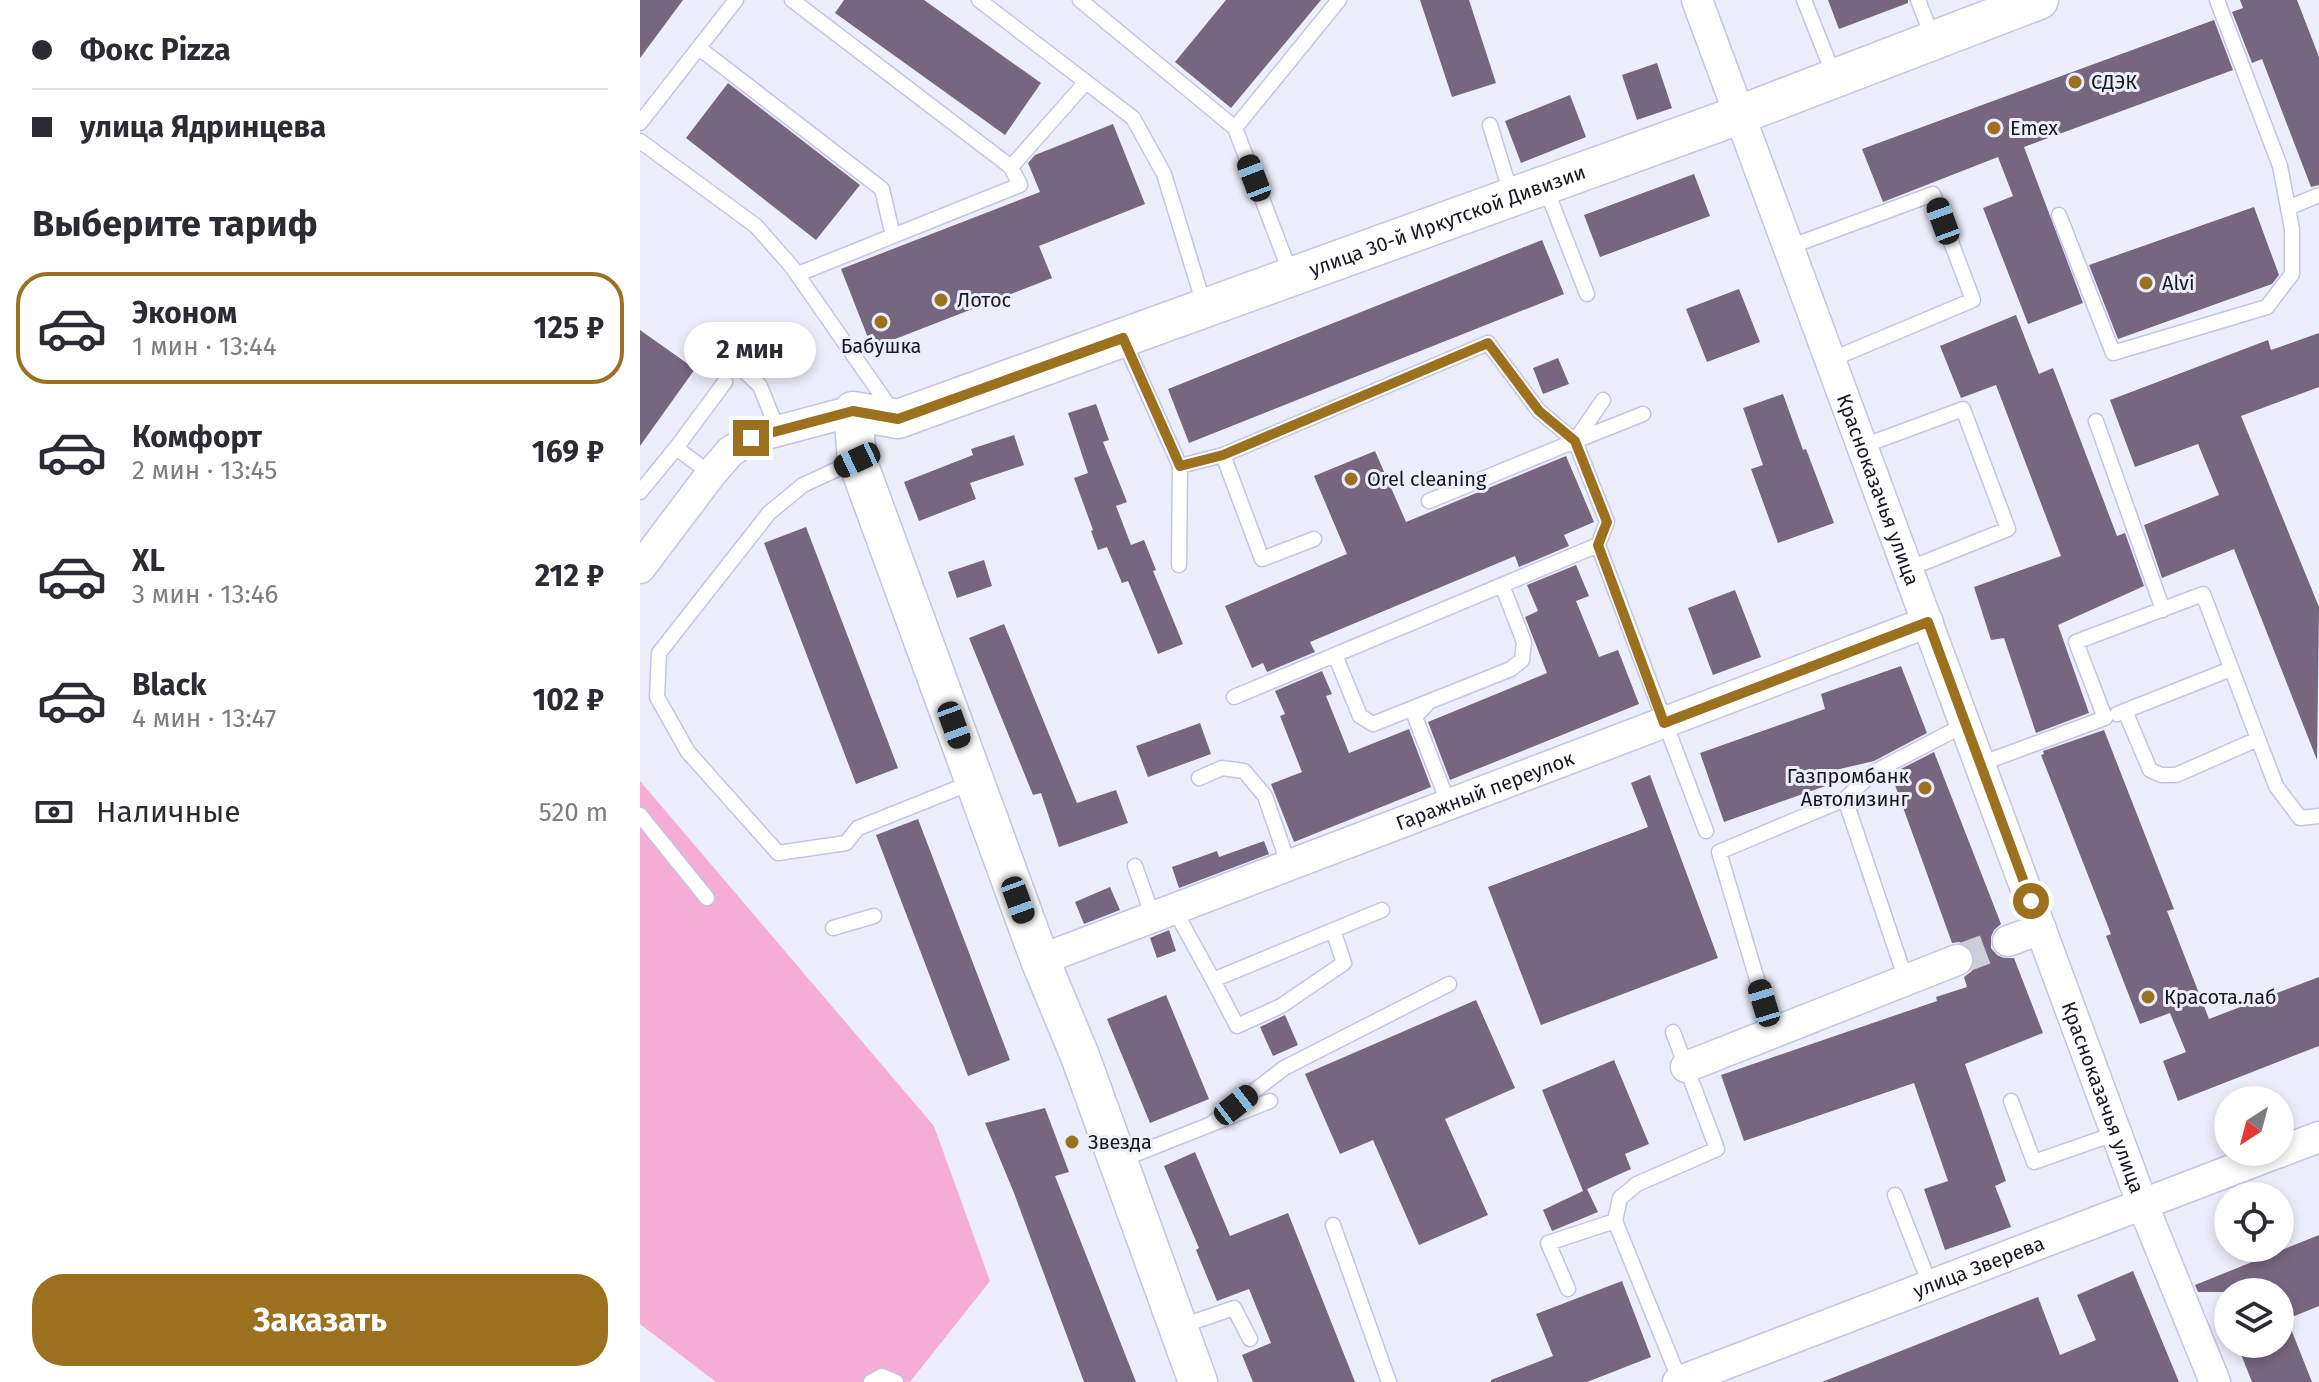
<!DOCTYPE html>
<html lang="ru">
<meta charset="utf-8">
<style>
:root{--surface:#fff;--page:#f7f7f7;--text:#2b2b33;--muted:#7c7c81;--line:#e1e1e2;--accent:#9b711f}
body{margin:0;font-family:"Fira Sans",sans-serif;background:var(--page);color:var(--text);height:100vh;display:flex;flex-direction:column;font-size:30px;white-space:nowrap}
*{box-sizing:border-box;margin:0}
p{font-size:26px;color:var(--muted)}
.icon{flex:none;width:44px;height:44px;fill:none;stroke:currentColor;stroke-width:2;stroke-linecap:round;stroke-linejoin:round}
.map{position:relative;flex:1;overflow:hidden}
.sheet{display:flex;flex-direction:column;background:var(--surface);width:640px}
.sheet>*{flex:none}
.banner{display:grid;align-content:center;height:176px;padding:0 32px;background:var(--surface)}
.needle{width:52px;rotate:216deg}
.fabs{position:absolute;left:1574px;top:1086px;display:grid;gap:16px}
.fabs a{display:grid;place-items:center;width:80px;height:80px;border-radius:50%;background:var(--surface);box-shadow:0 4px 12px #0003;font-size:40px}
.end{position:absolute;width:36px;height:36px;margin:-18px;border:10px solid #9b711f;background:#fff;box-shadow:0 0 0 4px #fff}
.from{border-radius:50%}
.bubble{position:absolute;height:56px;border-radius:28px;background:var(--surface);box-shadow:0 4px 12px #0003;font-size:26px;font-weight:700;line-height:56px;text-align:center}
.car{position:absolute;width:24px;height:48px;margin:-24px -12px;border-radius:10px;box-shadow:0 0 6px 2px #0007;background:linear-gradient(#222 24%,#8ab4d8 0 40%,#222 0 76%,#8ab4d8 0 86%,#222 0)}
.banner b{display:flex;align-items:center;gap:28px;height:76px;font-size:30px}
.banner b+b{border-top:2px solid var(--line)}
.banner i{width:20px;height:20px;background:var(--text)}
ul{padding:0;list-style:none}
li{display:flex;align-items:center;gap:24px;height:112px;margin:0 16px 12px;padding:0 16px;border:4px solid transparent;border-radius:32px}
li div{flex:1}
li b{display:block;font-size:30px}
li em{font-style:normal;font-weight:700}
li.on{border-color:var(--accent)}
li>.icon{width:72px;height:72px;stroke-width:1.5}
h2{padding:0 32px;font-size:36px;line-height:96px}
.pay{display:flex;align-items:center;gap:20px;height:88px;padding:0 32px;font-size:30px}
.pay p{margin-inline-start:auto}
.button{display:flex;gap:16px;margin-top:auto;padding:16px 32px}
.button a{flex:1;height:92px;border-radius:32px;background:var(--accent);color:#fff;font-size:32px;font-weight:700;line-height:92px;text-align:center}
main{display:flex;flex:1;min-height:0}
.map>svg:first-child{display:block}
.green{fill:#f5add5}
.building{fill:#776680}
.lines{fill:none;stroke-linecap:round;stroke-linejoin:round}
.minor-tunnel{stroke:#cdceda;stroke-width:30;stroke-dasharray:30 15;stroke-linecap:butt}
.service-casing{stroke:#c2c5e5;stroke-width:17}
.minor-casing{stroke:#c2c5e5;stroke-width:33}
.tertiary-casing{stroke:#c2c5e5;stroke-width:41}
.service{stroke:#fff;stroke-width:14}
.minor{stroke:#fff;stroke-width:30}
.tertiary{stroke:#fff;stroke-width:38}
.route{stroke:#9b711f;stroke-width:10}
.poi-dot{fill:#9b711f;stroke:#edeefb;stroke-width:3}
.labels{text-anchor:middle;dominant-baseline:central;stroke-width:6;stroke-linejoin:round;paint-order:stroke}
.poi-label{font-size:20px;fill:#161722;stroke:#edeefb;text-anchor:start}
.street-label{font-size:20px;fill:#161722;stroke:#edeefb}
</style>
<main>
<section class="sheet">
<div class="banner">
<b><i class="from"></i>Фокс Pizza</b>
<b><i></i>улица Ядринцева</b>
</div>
<h2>Выберите тариф</h2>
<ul>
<li class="on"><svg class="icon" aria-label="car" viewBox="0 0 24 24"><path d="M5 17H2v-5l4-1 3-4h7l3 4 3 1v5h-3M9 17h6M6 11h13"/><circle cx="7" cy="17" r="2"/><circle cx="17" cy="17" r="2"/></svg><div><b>Эконом</b><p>1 мин · 13:44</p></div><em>125 ₽</em></li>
<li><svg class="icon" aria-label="car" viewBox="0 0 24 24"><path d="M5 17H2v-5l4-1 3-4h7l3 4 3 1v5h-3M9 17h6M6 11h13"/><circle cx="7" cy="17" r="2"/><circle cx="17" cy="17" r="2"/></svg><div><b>Комфорт</b><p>2 мин · 13:45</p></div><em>169 ₽</em></li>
<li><svg class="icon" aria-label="car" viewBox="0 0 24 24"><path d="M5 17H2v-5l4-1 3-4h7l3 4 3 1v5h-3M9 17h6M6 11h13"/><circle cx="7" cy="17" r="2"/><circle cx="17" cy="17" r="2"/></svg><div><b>XL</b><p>3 мин · 13:46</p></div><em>212 ₽</em></li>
<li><svg class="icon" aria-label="car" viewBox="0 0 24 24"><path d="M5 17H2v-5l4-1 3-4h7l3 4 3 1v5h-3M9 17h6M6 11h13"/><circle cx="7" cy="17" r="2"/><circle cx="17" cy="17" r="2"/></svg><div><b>Black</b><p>4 мин · 13:47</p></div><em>102 ₽</em></li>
</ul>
<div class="pay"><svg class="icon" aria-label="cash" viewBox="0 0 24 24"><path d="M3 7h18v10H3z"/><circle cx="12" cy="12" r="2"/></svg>Наличные<p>520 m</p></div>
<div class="button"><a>Заказать</a></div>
</section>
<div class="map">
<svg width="1679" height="1382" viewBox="0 0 1679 1382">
<rect width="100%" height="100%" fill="#edeefb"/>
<!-- green -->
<path class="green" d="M 0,781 L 294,1126 L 350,1281 L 270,1382 L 76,1382 L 0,1324 Z"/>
<!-- building -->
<path class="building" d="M 0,0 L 43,0 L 0,58 Z
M 204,0 L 284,0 L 401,83 L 365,135 L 195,13 Z
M 586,0 L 681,0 L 591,108 L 535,62 Z
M 780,0 L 829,0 L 856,83 L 812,97 Z
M 1188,0 L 1268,0 L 1268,3 L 1199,29 Z
M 1600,0 L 1657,0 L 1679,57 L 1679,185 L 1671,187 L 1622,59 L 1612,63 L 1592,12 L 1603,8 Z
M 1574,20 L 1593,70 L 1384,147 L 1443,303 L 1388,324 L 1343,208 L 1373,196 L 1358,157 L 1243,202 L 1222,149 Z
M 1017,63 L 1032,108 L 997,120 L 982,75 Z
M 88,83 L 220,185 L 176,240 L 46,138 Z
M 930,95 L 946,137 L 881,163 L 865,121 Z
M 473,124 L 505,204 L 399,246 L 412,278 L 232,348 L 201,269 L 400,192 L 388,163 L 395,155 Z
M 1054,174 L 1070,216 L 960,257 L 944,215 Z
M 1614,207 L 1639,275 L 1632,284 L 1478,339 L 1449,265 Z
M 902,240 L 924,294 L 549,443 L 528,389 Z
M 1099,289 L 1120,342 L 1067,362 L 1046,309 Z
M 1376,315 L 1399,374 L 1413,368 L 1477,536 L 1485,533 L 1504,586 L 1418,625 L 1449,713 L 1396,733 L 1364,638 L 1351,640 L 1334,587 L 1421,556 L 1356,385 L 1321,398 L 1300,346 Z
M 0,330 L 55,369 L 0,446 Z
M 1679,333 L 1679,387 L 1601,416 L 1679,607 L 1677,760 L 1594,549 L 1522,578 L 1504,525 L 1579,495 L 1558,444 L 1495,467 L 1470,400 L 1628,340 L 1631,350 Z
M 918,358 L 929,384 L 903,394 L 893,368 Z
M 1143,394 L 1163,450 L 1166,449 L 1194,523 L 1138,543 L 1111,469 L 1123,465 L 1103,408 Z
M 456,404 L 469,440 L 463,442 L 487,502 L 476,506 L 491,545 L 504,540 L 516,570 L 513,571 L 543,644 L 518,654 L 488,581 L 482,583 L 467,547 L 458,550 L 451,531 L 453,530 L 434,478 L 448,473 L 428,413 Z
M 374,435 L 384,465 L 330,483 L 336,499 L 279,521 L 264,482 L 333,455 L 331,449 Z
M 735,451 L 766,522 L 926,456 L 954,522 L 924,535 L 929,546 L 879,567 L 875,556 L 670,642 L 675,652 L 627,672 L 623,663 L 612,668 L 585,606 L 707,554 L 674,476 Z
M 166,527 L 258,768 L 216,784 L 124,543 Z
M 344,560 L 352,586 L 317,598 L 308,572 Z
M 936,565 L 949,596 L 936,601 L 959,657 L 978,650 L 999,704 L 810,780 L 788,722 L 907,673 L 885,617 L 898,611 L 887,585 Z
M 1095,590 L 1121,657 L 1073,675 L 1048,608 Z
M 364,624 L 437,803 L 476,790 L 488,823 L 419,847 L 401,793 L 393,795 L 329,638 Z
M 1261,666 L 1287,733 L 1234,761 L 1187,772 L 1191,784 L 1084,822 L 1060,753 L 1185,709 L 1181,694 Z
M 682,671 L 692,694 L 686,696 L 709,753 L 769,729 L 791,787 L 654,842 L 631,784 L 662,772 L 640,716 L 645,714 L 635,691 Z
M 560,723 L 571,754 L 508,777 L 496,746 Z
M 1464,730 L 1534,909 L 1527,911 L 1569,1019 L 1679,977 L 1679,1046 L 1538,1101 L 1523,1061 L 1546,1052 L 1530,1013 L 1500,1024 L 1466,936 L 1471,934 L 1401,755 L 1404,754 L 1403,751 Z
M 1294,752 L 1361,924 L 1354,930 L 1351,937 L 1351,948 L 1357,955 L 1364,958 L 1374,958 L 1403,1033 L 1325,1064 L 1366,1181 L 1355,1186 L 1371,1227 L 1305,1250 L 1284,1189 L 1308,1181 L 1274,1083 L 1104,1141 L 1081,1075 L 1297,1001 L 1296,997 L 1327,987 L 1324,977 L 1332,971 L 1335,962 L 1334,954 L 1328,946 L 1319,942 L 1312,943 L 1251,774 Z
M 1010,775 L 1078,958 L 901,1025 L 848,887 L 1008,827 L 991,783 Z
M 278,819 L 370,1060 L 328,1076 L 236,835 Z
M 624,841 L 629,854 L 539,888 L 532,867 L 577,851 L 579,857 Z
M 470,887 L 480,910 L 444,924 L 435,902 Z
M 529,930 L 536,951 L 517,958 L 510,938 Z
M 526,995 L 569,1099 L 510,1123 L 467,1019 Z
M 836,1000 L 875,1088 L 805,1119 L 848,1215 L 779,1245 L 733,1140 L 700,1154 L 665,1074 Z
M 645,1015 L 658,1045 L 633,1056 L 620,1027 Z
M 974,1060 L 1009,1144 L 985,1154 L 991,1169 L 947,1189 L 958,1212 L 912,1231 L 903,1210 L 943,1191 L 902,1090 Z
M 405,1108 L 429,1172 L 415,1176 L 496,1382 L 444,1382 L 374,1193 L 345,1123 Z
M 555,1152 L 590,1236 L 648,1213 L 715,1382 L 613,1382 L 602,1355 L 631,1343 L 609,1289 L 577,1301 L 556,1250 L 559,1248 L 524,1166 Z
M 1679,1235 L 1679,1306 L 1647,1319 L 1672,1382 L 1612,1382 L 1597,1344 L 1640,1344 L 1640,1292 L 1558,1292 L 1555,1285 Z
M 1493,1271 L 1539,1382 L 1182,1382 L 1398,1297 L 1420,1355 L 1456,1340 L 1437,1295 Z
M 982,1281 L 1011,1357 L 947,1382 L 851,1382 L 851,1380 L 913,1356 L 896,1314 Z"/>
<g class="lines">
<!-- minor-tunnel -->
<path class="minor-tunnel" d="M 1317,960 L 1368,941"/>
<!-- service casing -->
<g class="service-casing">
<path id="service" d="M 152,0 L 371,167
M 339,0 L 493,118 L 524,174 L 565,308
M 440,0 L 595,128 L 652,277
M 1164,0 L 1195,78
M 1278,0 L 1294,41
M 59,48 L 242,189 L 253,236
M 0,123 L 96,0
M 850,125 L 872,197
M 595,128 L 699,0
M 0,141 L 116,226 L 152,267 L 253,412
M 905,186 L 947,294
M 1648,208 L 1679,195
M 1419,215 L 1473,353 L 1627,307 L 1652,274 L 1652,229 L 1640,166 L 1577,0
M 1149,247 L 1293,194 L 1333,300 L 1190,360
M 158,274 L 380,185 L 371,167 L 446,82
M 68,336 L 120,386 L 138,431
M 483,339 L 540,466 L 539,565
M 1456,421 L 1523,610
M 935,441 L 1003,414
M 935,441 L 963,400
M 1223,446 L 1323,409 L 1368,529 L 1268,569
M 36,448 L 85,382
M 583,455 L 622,559 L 674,539
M 217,460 L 163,485 L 129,513 L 19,653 L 17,697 L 48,752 L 138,853 L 206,843 L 218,828 L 333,782
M 540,466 L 583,455 L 848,343 L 899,411 L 935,441
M 0,492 L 36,448 L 71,474
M 789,501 L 935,441 L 967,522 L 958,545 L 1066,831
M 695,655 L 720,716 L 733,724 L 871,669 L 882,660 L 884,642 L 862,585
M 594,697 L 958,545
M 787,704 L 775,717 L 809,805
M 1485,711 L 1510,770 L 1521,775 L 1536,775 L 1618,739
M 1477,714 L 1591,669
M 1340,764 L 1465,718 L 1436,642 L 1563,594 L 1636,786 L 1660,818 L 1679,816
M 559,778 L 582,768 L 604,771 L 625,796 L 649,866
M 1205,799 L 1234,772 L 1326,724
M 0,815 L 67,898
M 495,866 L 513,917
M 534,909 L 573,980 L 742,910
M 193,928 L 234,916
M 573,980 L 597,1026 L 641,1006 L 704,963 L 693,930
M 1133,1033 L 1079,852 L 1205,799 L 1266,980
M 1371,1101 L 1394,1162 L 1477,1133
M 571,1124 L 644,1068 L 809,984
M 478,1161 L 630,1101
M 1255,1195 L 1290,1285
M 975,1221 L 980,1198 L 997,1184 L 1077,1149 L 1033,1032
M 693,1225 L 749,1382
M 928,1289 L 908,1243 L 975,1221 L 1040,1381
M 539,1327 L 594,1308 L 610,1339
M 231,1382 L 242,1376 L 256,1382"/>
</g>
<!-- minor casing -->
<g class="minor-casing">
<g id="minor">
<path id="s1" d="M 1057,0 L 1502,1203 L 1575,1382"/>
<path d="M 0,568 L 71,474 L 90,452 L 111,438 L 213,411"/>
<path d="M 1368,941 L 1401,929"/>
<path id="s2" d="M 400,960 L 1288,622"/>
<path d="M 1046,1067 L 1317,960"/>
<path d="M 1640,1152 L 1679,1137"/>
<path id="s3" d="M 1038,1382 L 1639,1152"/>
</g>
</g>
<!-- tertiary casing -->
<g class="tertiary-casing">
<g id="tertiary">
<path id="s4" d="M 558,1382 L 440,1056 L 400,960 L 217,460 L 213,411 L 258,419 L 1099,115 L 1399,0"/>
</g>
</g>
<!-- service -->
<use href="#service" class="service"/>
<!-- minor -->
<use href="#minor" class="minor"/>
<!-- tertiary -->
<use href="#tertiary" class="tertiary"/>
</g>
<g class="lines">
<!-- route -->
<path class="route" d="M 111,438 L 213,411 L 258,419 L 483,338 L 540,466 L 583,455 L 848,343 L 899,411 L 935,441 L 967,522 L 958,545 L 1024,723 L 1288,622 L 1391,901"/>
</g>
<!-- markers -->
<g class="poi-dot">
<circle cx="1435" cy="82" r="8"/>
<circle cx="1354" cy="128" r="8"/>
<circle cx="1506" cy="283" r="8"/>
<circle cx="301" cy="300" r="8"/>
<circle cx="241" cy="322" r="8"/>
<circle cx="711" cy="479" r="8"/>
<circle cx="1285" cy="788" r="8"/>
<circle cx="1508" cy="997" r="8"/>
<circle cx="432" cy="1142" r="8"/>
</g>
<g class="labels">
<!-- poi labels -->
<g class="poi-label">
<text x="1451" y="82">СДЭК</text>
<text x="1370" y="128">Emex</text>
<text x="1522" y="283">Alvi</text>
<text x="317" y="300">Лотос</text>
<text x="241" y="346" text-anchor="middle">Бабушка</text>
<text x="727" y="479">Orel cleaning</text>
<text x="1269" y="776" text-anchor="end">Газпромбанк<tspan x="1269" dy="23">Автолизинг</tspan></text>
<text x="1524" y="997">Красота.лаб</text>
<text x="448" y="1142">Звезда</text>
</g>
<!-- street labels -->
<g class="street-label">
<text stroke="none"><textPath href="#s4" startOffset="1662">улица 30-й Иркутской Дивизии</textPath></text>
<text stroke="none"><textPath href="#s1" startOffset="522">Красноказачья улица</textPath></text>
<text stroke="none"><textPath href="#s2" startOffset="476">Гаражный переулок</textPath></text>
<text stroke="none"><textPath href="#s1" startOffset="1170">Красноказачья улица</textPath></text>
<text stroke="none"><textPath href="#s3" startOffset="322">улица Зверева</textPath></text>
</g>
</g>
</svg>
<div class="fabs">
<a><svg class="needle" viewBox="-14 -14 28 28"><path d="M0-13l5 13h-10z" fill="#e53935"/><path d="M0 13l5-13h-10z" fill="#7c7c81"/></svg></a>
<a><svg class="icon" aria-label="locate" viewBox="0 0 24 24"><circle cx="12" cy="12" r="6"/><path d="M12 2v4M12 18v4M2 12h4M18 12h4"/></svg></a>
<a><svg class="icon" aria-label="layers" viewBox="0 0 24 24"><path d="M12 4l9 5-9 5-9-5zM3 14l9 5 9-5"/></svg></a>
</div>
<i class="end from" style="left:1391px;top:901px"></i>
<i class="end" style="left:111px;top:438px"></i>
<div class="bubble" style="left:44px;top:322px;width:132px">2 мин</div>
<i class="car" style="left:614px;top:178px;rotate:339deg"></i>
<i class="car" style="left:1303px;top:221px;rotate:340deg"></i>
<i class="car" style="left:217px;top:460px;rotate:245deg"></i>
<i class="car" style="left:314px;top:725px;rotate:160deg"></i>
<i class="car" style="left:378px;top:900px;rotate:160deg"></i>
<i class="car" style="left:1124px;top:1003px;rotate:343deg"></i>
<i class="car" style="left:596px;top:1105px;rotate:52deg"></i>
</div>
</main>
